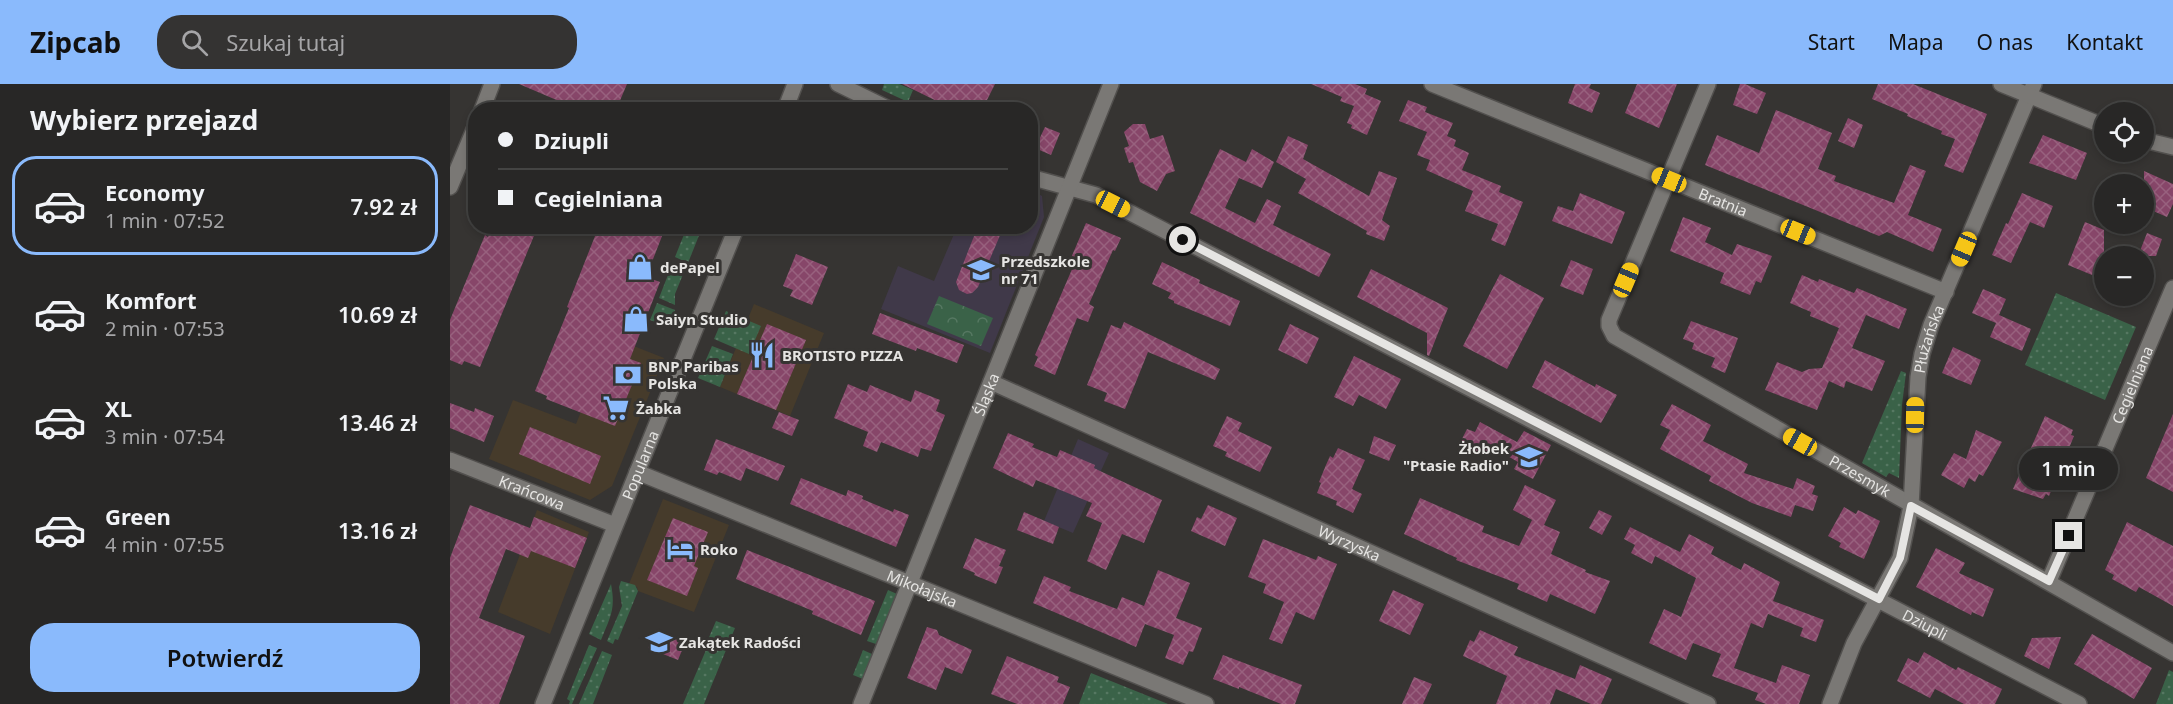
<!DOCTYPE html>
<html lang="pl">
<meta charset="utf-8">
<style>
:root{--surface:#282726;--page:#343332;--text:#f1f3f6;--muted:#a5a5a7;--line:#444443;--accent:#8abafc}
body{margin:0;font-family:"Noto Sans",sans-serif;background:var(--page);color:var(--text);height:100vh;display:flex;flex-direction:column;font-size:22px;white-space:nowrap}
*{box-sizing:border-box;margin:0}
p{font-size:20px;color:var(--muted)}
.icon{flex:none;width:33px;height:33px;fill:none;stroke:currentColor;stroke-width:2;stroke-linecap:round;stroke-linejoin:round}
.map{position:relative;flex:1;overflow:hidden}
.sheet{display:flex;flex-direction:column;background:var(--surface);width:450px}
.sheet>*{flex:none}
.top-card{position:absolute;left:18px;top:18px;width:570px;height:132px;border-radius:24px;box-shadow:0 3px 9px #0003,0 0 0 2px var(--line);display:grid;align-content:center;height:132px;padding:0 30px;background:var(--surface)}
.controls{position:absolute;left:1644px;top:18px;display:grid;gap:12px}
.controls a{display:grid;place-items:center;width:60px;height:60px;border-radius:50%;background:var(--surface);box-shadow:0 3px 9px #0003,0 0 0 2px var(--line);font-size:30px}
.end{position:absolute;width:27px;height:27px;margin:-14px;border:8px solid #e6e5e3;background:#111;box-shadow:0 0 0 3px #111}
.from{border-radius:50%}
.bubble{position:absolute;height:42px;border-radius:21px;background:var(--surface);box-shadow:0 3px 9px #0003,0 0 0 2px var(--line);font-size:20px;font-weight:600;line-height:42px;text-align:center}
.car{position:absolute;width:18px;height:36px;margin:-18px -9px;border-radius:8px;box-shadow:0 0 4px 2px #0007;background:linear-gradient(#f5c518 24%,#345 0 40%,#f5c518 0 76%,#345 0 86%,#f5c518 0)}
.top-card b{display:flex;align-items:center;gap:21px;height:57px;font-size:22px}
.top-card b+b{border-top:2px solid var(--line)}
.top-card i{width:15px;height:15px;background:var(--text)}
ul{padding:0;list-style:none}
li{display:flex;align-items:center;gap:18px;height:99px;margin:0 12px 9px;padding:0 18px;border:3px solid transparent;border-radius:24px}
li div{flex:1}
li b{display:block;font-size:22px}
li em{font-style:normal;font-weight:600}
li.on{border-color:var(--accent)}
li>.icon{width:54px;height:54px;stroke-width:1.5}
h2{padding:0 30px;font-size:27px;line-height:72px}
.cta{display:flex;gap:12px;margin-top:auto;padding:12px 30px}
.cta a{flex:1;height:69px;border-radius:24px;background:var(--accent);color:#111;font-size:24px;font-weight:600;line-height:69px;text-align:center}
header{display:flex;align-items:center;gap:36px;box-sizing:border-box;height:84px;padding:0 30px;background:var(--accent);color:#111}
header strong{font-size:28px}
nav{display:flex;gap:33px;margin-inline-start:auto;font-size:21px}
.search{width:420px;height:54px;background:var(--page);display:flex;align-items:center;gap:15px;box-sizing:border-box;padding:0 21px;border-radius:24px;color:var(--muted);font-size:22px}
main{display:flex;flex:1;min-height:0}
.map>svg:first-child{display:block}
.commercial{fill:#463b2b}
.education{fill:#403949}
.grass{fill:url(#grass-dots)}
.park{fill:url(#park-crowns)}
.building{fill:url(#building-cross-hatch)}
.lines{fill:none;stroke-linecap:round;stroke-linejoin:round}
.minor-casing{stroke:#52504e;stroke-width:18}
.tertiary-casing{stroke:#52504e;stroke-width:18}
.minor{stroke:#7a7875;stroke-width:15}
.tertiary{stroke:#7a7875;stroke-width:15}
.route{stroke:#e6e5e3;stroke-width:8}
.labels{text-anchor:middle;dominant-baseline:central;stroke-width:6;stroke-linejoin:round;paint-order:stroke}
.street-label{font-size:15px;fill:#e6e5e3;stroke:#363432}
.poi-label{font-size:15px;font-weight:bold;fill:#e6e5e3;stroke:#363432;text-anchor:start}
</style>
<header>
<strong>Zipcab</strong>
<div class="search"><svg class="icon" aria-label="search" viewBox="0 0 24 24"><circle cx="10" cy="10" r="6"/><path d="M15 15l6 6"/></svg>Szukaj tutaj</div>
<nav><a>Start</a><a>Mapa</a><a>O nas</a><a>Kontakt</a></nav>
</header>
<main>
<section class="sheet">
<h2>Wybierz przejazd</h2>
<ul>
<li class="on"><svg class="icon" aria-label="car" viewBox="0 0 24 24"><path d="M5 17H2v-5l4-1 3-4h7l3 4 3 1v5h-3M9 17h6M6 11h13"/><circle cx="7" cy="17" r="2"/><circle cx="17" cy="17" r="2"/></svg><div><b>Economy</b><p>1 min · 07:52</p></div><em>7.92 zł</em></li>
<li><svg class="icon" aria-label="car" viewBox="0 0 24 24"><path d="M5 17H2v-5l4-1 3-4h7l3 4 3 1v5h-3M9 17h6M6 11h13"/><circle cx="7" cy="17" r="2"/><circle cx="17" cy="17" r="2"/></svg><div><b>Komfort</b><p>2 min · 07:53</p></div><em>10.69 zł</em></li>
<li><svg class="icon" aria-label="car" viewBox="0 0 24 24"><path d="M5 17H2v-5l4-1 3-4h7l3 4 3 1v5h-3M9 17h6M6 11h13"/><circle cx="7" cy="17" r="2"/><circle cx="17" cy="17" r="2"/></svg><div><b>XL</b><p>3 min · 07:54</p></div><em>13.46 zł</em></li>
<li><svg class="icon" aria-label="car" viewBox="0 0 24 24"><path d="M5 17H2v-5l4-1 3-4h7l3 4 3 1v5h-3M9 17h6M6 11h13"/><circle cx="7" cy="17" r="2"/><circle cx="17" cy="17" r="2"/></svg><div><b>Green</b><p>4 min · 07:55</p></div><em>13.16 zł</em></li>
</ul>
<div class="cta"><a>Potwierdź</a></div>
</section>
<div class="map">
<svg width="1723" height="620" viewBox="0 0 1723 620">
<defs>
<pattern id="grass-dots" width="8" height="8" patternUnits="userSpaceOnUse" patternTransform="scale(1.5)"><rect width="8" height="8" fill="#3a6248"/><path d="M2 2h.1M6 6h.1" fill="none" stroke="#567862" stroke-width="1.8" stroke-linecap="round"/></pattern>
<pattern id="park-crowns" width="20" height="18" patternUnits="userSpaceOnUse" patternTransform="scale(1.5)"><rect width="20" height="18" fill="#3a6248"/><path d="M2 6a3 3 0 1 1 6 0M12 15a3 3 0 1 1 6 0" fill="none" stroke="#567862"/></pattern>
<pattern id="building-cross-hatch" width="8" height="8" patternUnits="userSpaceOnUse" patternTransform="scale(1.5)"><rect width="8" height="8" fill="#874669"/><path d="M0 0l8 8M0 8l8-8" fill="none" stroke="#98617e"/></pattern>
</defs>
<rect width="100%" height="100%" fill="#363432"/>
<!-- commercial -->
<path class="commercial" d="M 304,220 L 374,249 L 340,332 L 270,303 Z
M 161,253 L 214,274 L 162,402 L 140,416 L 39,375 L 63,316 L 126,340 Z
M 213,415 L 279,441 L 244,528 L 188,507 L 187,503 L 179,500 Z
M 87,426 L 139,448 L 100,550 L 48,528 Z"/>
<!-- education -->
<path class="education" d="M 581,106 L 592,112 L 594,133 L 540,269 L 431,225 L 448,182 L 484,197 L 507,143 L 580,142 Z
M 628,355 L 659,369 L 623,449 L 594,437 Z"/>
<!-- grass -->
<path class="grass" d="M 434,0 L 449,0 L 463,6 L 458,18 L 432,6 Z
M 237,143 L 252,144 L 238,179 L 225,173 Z
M 223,178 L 236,183 L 225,210 L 225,221 L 209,214 Z
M 1606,209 L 1686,243 L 1655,316 L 1575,281 Z
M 207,219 L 225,226 L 226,242 L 216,242 L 200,236 Z
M 276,227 L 311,242 L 299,270 L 264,255 Z
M 262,262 L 283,270 L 270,303 L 248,294 Z
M 1451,287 L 1456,289 L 1452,321 L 1449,394 L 1439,389 L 1436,393 L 1412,379 Z
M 171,497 L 185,501 L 188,507 L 168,556 L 165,555 L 163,560 L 157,557 L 172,522 L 169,503 Z
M 161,500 C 166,526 160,533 151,556 L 139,550 Z
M 438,506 L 447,510 L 426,560 L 417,557 Z
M 266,537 L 285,544 L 254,620 L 233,620 L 259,559 L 257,558 Z
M 139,561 L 147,564 L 122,620 L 119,620 L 120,617 L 117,615 Z
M 413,566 L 422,570 L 413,595 L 403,591 Z
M 152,567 L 162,571 L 143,620 L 129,620 Z
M 1719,586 L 1723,588 L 1723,620 L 1706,620 Z
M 641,589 L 718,620 L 629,620 Z"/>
<!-- park -->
<path class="park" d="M 489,212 L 543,234 L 531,262 L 477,240 Z"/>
<!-- building -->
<path class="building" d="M 69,0 L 177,0 L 166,26 L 130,26 Z
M 452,0 L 545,0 L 532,26 L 505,26 Z
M 861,0 L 905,0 L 917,5 L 915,10 L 931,17 L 917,51 L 901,44 L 902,41 L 897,39 L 904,22 L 890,17 L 892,13 Z
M 1125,0 L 1141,0 L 1139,4 L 1150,9 L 1142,29 L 1118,19 Z
M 1187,0 L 1227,0 L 1209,44 L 1175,29 Z
M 1290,0 L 1295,0 L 1316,9 L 1307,30 L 1283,21 Z
M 1428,0 L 1463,0 L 1537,30 L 1513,89 L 1494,82 L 1505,55 L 1491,50 L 1492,47 L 1457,32 L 1458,30 L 1422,15 Z
M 958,16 L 977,23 L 975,28 L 1003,39 L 997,52 L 1006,56 L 1004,62 L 1019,69 L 1012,86 L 1051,102 L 1049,108 L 1073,118 L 1055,162 L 1041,156 L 1048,140 L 1015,127 L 1023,107 L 976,86 L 980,76 L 967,71 L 977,48 L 949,37 Z
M 1326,26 L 1382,49 L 1368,85 L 1386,92 L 1384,97 L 1444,119 L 1460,81 L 1476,87 L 1458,131 L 1492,145 L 1483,168 L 1437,148 L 1429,152 L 1255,81 L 1267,51 L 1309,69 Z
M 1398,34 L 1413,41 L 1404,64 L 1388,57 Z
M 683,40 L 695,40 L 700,55 L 713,51 L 725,87 L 716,90 L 707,107 L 690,98 L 683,78 L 679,79 L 674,64 L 679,62 L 674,48 Z
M 595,43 L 610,49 L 601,71 L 585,64 Z
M 1593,51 L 1637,69 L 1626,96 L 1579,79 Z
M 838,52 L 858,61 L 853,75 L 919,112 L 929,87 L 947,94 L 932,136 L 940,142 L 934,157 L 916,150 L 917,147 L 848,109 L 856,95 L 826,78 Z
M 770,65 L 796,78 L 802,65 L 824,78 L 812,104 L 789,94 L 775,124 L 805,139 L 817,115 L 831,122 L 823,141 L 881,170 L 869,193 L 740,129 Z
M 1694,87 L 1723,100 L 1723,120 L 1717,133 L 1694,123 Z
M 1130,109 L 1175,128 L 1162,160 L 1102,137 L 1108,122 L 1123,127 Z
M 1572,109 L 1603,122 L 1594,144 L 1580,138 L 1561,179 L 1542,171 L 1556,139 L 1558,140 Z
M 1233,133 L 1261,144 L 1255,158 L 1282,171 L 1287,160 L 1322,172 L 1311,199 L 1306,197 L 1300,211 L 1270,199 L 1274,189 L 1220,167 Z
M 1635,138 L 1654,146 L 1654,196 L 1618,181 Z
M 636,139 L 671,154 L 665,167 L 663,166 L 639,220 L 644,223 L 638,238 L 627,234 L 605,291 L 584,282 L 588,273 L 585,271 L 626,176 L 621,174 Z
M 42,142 L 88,142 L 30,283 L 14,277 L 12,281 L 0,276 L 0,236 L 35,151 L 38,153 Z
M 149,142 L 216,142 L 196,193 L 210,198 L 180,275 L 191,279 L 165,342 L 96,315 L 97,312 L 85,307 L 119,224 L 117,223 Z
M 528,142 L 554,142 L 528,203 L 522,209 L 517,210 L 509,206 L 506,198 Z
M 1697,149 L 1712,155 L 1706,172 L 1688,172 Z
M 346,170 L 378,183 L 362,221 L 340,212 L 343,206 L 333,202 Z
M 1121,176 L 1143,185 L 1133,211 L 1110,202 Z
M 712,178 L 750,196 L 749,199 L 790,217 L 780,242 L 724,219 L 724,217 L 718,214 L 721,209 L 702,200 Z
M 921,185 L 998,224 L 979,272 L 977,271 L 977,249 L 907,213 Z
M 1050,190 L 1094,214 L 1057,285 L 1013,262 Z
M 1352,191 L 1368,198 L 1369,195 L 1404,209 L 1407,204 L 1457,225 L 1449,245 L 1416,231 L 1402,264 L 1435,277 L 1422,307 L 1396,297 L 1394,304 L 1379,297 L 1367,326 L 1315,306 L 1327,278 L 1352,288 L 1359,285 L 1372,284 L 1389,244 L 1360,232 L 1361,228 L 1340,219 Z
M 1533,205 L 1556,215 L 1549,231 L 1581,245 L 1572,267 L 1540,253 L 1546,239 L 1522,229 Z
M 430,229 L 514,261 L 507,279 L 467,264 L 466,267 L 422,250 Z
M 1241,237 L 1288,254 L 1275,289 L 1261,283 L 1265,274 L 1242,265 L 1244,259 L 1233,255 Z
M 674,238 L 770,285 L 765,296 L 698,268 L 675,325 L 654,317 L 657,309 L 637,301 L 661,241 L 671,245 Z
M 317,240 L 356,256 L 326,326 L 287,310 Z
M 840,240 L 869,254 L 857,280 L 828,266 Z
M 1503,263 L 1531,276 L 1521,301 L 1492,289 Z
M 904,272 L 951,295 L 936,325 L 909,311 L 903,322 L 884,313 Z
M 1095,276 L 1145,303 L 1146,300 L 1167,311 L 1151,339 L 1082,303 Z
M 398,300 L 417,308 L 420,301 L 461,318 L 465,306 L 490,316 L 486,327 L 495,331 L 481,367 L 471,364 L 468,373 L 431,358 L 427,368 L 413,362 L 418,348 L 384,334 Z
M 0,319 L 24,328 L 25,324 L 44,332 L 34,358 L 0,344 Z
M 1222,320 L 1261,341 L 1253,357 L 1298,380 L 1294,389 L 1343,405 L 1347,394 L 1365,402 L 1362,410 L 1368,412 L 1363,427 L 1345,421 L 1341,433 L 1302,419 L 1259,397 L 1261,392 L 1210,365 L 1220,346 L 1210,341 Z
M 329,328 L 349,336 L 342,352 L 322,344 Z
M 1723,330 L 1723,408 L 1696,394 Z
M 777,332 L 792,339 L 788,347 L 822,363 L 810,388 L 775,372 L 777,368 L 763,362 Z
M 1595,332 L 1623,346 L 1621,351 L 1624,352 L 1599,412 L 1596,410 L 1593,415 L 1563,405 Z
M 1030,338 L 1067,358 L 1074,347 L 1101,361 L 1083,395 L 1064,385 L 1068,378 L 1042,363 L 1037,374 L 1009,361 L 1017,345 L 1025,348 Z
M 80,343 L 151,372 L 140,400 L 69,370 Z
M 1526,346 L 1552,358 L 1533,392 L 1529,390 L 1525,398 L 1519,394 L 1514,404 L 1491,391 L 1504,369 L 1516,375 Z
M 558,349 L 584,360 L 582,363 L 607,373 L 610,366 L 645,381 L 644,384 L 650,387 L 712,416 L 694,459 L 672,450 L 656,486 L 637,477 L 652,439 L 636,432 L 642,419 L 586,396 L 583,403 L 543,384 Z
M 924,352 L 946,361 L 939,377 L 919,369 Z
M 266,355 L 335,382 L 328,397 L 296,384 L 291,397 L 269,388 L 267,391 L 254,386 Z
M 888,364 L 915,376 L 902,405 L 912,410 L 903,429 L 886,421 L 887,417 L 867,409 L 871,399 L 869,398 L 876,381 L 880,372 L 883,374 Z
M 351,394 L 396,412 L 398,406 L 413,412 L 412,415 L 443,428 L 444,425 L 459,431 L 446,463 L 340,420 Z
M 1075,401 L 1106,416 L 1094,441 L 1110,448 L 1101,470 L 1136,486 L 1135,488 L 1160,497 L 1145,530 L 1100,510 L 1097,518 L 1067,505 L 1069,500 L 1006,476 L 1007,474 L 954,450 L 970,414 L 1034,442 L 1032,448 L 1069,462 L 1082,436 L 1086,438 L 1063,426 Z
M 20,421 L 80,444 L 84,433 L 137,454 L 125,484 L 81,467 L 78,474 L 56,465 L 29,534 L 75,552 L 49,620 L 0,620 L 0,474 Z
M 758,421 L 787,434 L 775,462 L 741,447 L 747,433 L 751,435 Z
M 1394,423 L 1406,430 L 1408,426 L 1430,437 L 1414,475 L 1389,463 L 1391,459 L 1378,452 Z
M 1149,426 L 1162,432 L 1152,451 L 1139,444 Z
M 574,428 L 609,443 L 603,460 L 567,446 Z
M 223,434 L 258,448 L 244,482 L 248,484 L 237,512 L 197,496 Z
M 1677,438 L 1723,462 L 1723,522 L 1689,503 L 1686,508 L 1662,495 L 1664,491 L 1655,486 Z
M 1180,443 L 1230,468 L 1239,450 L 1264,463 L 1261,470 L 1291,486 L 1294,479 L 1330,498 L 1323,517 L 1374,536 L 1366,558 L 1350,552 L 1353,544 L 1318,530 L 1313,544 L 1301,539 L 1284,584 L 1326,599 L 1332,581 L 1360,591 L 1349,620 L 1316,620 L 1305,616 L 1308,609 L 1262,592 L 1271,570 L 1243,559 L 1236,576 L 1199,559 L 1214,525 L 1231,533 L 1246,494 L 1205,472 L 1202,480 L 1181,469 L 1185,461 L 1174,455 Z
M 525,454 L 556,466 L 549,482 L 553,483 L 546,500 L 524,491 L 525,489 L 513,484 Z
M 813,455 L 866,476 L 868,472 L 887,480 L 864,536 L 846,528 L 832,560 L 819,555 L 834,518 L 813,509 L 816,500 L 798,493 Z
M 1486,464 L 1515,479 L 1509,489 L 1544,505 L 1533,533 L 1522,528 L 1521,531 L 1466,503 Z
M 297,466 L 425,517 L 411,551 L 362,530 L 363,527 L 286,495 Z
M 708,486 L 740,499 L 726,534 L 752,544 L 743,568 L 739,567 L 733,581 L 715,574 L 724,551 L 695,540 L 686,563 L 583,519 L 594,492 L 621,503 L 619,507 L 667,525 L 672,513 L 694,522 Z
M 943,506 L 974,520 L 960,551 L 929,537 Z
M 477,543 L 487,546 L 489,551 L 522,566 L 512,590 L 495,583 L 486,606 L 457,594 Z
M 206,546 L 235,559 L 228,576 L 198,564 Z
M 1030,546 L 1068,563 L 1064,571 L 1125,595 L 1130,581 L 1162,595 L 1151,620 L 1141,620 L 1106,605 L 1100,620 L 1046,620 L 1057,592 L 1013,572 L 1020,556 L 1024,558 Z
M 1642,550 L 1702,584 L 1684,615 L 1624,580 Z
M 1611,553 L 1599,585 L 1574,572 L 1582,554 Z
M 1474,568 L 1506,586 L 1508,583 L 1552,605 L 1545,620 L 1514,620 L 1485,605 L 1480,614 L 1447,597 L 1458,574 L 1468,579 Z
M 773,571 L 852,601 L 845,620 L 831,620 L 789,603 L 789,605 L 763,595 Z
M 557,572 L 609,593 L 607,598 L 620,603 L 613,620 L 567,620 L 541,610 Z
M 964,593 L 982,600 L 973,620 L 952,620 Z"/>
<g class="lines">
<!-- minor casing -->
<g class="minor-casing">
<g id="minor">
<path d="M 388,0 L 441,26"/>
<path id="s1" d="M 982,0 L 1496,208"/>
<path id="s2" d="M 1258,0 L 1159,236 L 1159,242 L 1164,252 L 1723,569"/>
<path d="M 32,26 L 42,0"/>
<path id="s3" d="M 580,93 L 646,111 L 1629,620"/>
<path d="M 0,103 L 26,41"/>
<path id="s4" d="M 541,298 L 1258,620"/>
<path id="s5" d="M 0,376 L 165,441"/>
<path id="s6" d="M 187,388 L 756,620"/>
<path id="s7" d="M 1599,497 L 1723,204"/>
<path id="s8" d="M 411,620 L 661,0"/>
<path id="s9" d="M 1380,620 L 1404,559 L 1450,474 L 1461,422 L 1468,293 L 1472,270 L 1481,241 L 1584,0"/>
</g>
</g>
<!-- tertiary casing -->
<g class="tertiary-casing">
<g id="tertiary">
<path d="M 1551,0 L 1654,42"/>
<path d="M 335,26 L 345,0"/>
<path d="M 1694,56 L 1723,63"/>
<path id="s10" d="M 93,620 L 287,142"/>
</g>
</g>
<!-- minor -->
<use href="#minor" class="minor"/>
<!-- tertiary -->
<use href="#tertiary" class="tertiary"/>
</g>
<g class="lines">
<!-- route -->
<path class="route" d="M 733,156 L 1429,515 L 1450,474 L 1461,422 L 1599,497 L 1619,452"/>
</g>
<!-- icons -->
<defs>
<g id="shop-bare" transform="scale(2.07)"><path d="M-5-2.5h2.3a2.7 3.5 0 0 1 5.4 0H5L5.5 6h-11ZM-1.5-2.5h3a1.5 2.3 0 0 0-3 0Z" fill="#8abafc" stroke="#363432" stroke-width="2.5" paint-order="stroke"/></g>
<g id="school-bare" transform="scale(2.07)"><path d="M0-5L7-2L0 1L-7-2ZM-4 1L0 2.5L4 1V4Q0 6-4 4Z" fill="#8abafc" stroke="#363432" stroke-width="2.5" paint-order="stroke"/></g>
<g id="restaurant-bare" transform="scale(2.07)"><path d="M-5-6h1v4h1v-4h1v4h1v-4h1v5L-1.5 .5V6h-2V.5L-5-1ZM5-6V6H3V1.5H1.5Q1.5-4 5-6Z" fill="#8abafc" stroke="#363432" stroke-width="2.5" paint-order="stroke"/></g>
<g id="bank-bare" transform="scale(2.07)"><path d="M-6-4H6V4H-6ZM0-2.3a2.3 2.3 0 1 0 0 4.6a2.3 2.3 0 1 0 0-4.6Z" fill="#8abafc" stroke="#363432" stroke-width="2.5" paint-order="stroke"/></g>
<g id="supermarket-bare" transform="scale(2.07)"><path d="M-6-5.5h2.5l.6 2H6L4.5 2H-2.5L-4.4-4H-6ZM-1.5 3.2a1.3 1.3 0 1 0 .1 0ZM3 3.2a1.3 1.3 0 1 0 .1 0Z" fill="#8abafc" stroke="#363432" stroke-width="2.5" paint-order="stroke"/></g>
<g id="hotel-bare" transform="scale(2.07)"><path d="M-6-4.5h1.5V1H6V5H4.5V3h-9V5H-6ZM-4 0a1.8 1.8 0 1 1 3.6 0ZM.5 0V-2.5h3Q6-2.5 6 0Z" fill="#8abafc" stroke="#363432" stroke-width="2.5" paint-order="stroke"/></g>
</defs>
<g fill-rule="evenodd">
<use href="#shop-bare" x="190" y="183"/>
<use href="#school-bare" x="531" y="186"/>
<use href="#shop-bare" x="186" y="235"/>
<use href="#restaurant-bare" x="312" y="271"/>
<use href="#bank-bare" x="178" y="291"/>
<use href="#supermarket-bare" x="166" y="324"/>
<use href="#school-bare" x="1079" y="373"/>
<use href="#hotel-bare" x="230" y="465"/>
<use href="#school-bare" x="209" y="558"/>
</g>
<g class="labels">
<!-- street labels -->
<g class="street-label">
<text stroke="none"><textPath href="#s1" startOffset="314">Bratnia</textPath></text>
<text stroke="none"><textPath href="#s9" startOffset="384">Płużańska</textPath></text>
<text stroke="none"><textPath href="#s7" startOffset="213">Cegielniana</textPath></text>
<text stroke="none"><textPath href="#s8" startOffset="334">Śląska</textPath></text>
<text stroke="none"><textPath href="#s10" startOffset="258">Popularna</textPath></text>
<text stroke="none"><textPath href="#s2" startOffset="556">Przesmyk</textPath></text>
<text stroke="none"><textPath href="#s5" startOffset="88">Krańcowa</textPath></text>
<text stroke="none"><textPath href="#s4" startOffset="393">Wyrzyska</textPath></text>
<text stroke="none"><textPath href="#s6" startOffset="308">Mikołajska</textPath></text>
<text stroke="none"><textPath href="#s3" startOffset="1002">Dziupli</textPath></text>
</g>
<!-- poi labels -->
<g class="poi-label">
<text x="551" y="177">Przedszkole<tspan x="551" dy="17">nr 71</tspan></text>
<text x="210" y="183">dePapel</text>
<text x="206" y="235">Saiyn Studio</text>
<text x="332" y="271">BROTISTO PIZZA</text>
<text x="198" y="282">BNP Paribas<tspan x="198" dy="17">Polska</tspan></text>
<text x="186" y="324">Żabka</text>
<text x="1059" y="364" text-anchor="end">Żłobek<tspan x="1059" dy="17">"Ptasie Radio"</tspan></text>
<text x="250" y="465">Roko</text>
<text x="229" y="558">Zakątek Radości</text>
</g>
</g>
</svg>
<div class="controls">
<a><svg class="icon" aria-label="locate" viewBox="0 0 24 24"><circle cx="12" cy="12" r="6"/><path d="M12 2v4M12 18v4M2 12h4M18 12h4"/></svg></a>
<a>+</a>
<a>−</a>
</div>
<i class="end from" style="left:733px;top:156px"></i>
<i class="end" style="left:1619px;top:452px"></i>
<div class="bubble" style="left:1569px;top:364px;width:99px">1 min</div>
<i class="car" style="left:1219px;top:96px;rotate:292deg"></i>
<i class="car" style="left:663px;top:120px;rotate:117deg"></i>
<i class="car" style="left:1348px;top:148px;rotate:112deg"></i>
<i class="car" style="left:1514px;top:165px;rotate:203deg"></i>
<i class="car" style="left:1176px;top:196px;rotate:23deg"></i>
<i class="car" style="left:1465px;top:331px;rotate:1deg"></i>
<i class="car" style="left:1350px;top:358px;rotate:299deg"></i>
<div class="top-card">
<b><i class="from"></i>Dziupli</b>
<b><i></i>Cegielniana</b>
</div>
</div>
</main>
